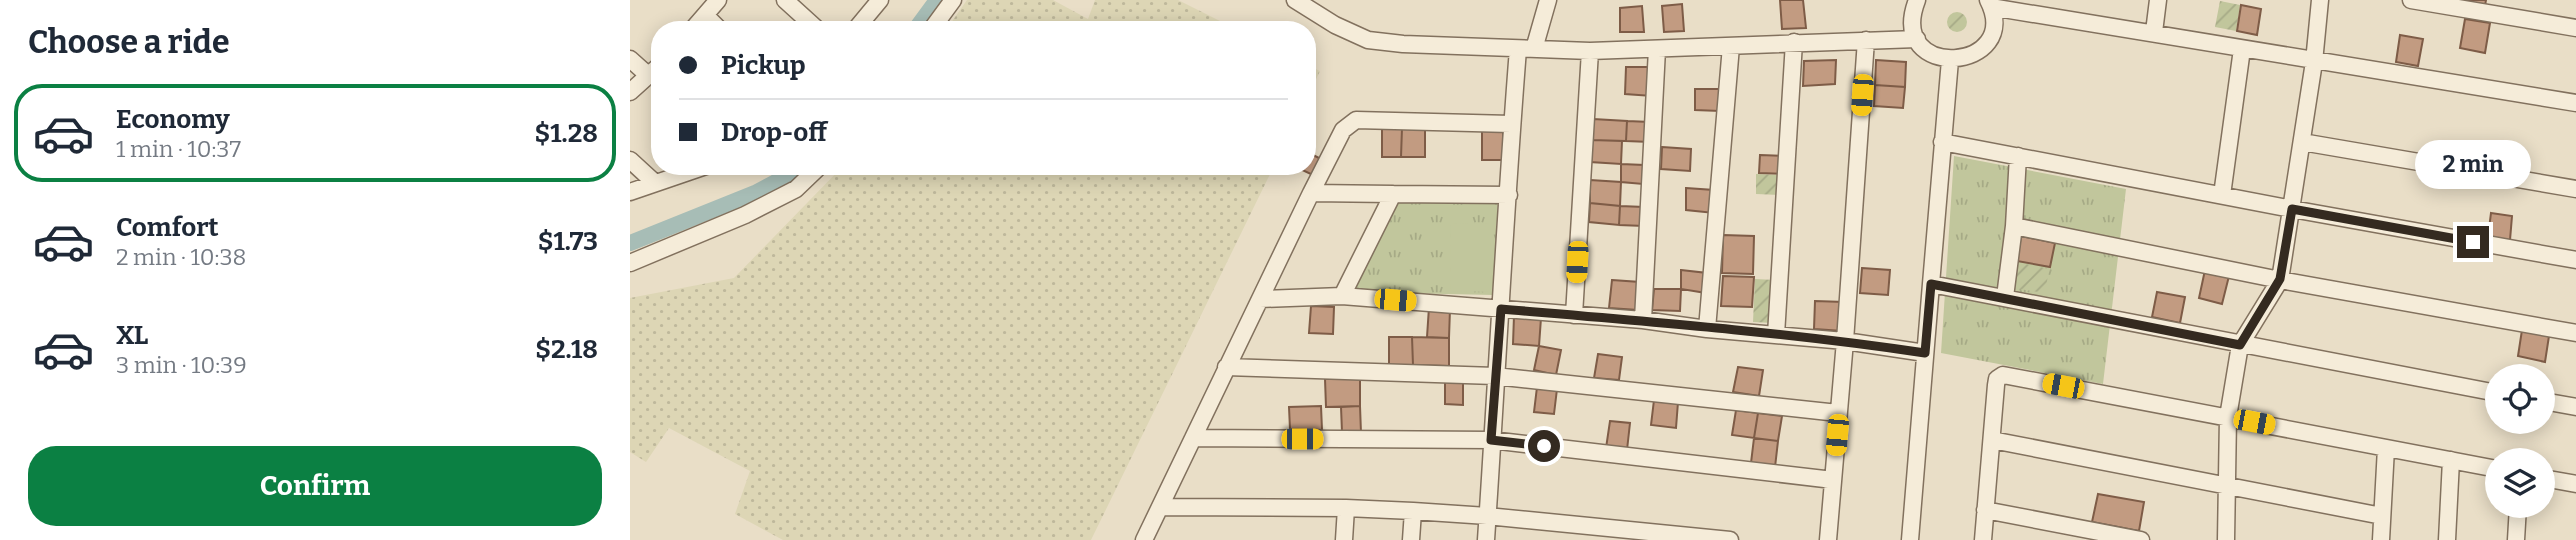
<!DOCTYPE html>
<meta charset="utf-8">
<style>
:root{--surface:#fff;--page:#f6f6f7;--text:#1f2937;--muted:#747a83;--line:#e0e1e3;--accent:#0b8043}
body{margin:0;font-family:Bitter,serif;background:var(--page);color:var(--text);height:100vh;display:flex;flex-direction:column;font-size:26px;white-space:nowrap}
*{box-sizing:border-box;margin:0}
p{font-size:23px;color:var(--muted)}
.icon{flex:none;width:38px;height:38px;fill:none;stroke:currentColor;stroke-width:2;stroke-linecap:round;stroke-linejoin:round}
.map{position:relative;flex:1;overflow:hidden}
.drawer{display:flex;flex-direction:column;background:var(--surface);width:630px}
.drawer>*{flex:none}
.hud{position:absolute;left:21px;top:21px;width:665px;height:154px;border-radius:28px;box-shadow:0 4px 18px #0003;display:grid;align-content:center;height:154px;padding:0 28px;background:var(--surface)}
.tools{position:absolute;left:1855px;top:364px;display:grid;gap:14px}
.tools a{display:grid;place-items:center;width:70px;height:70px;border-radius:50%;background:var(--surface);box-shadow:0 4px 18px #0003;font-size:35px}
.end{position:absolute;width:32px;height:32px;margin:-16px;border:9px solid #342a20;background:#fff;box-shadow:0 0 0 4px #fff}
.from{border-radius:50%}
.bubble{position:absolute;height:49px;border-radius:24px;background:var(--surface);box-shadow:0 4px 18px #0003;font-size:23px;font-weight:700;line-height:49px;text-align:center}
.car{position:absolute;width:21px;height:42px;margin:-21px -10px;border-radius:9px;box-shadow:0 0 5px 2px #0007;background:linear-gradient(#f5c518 24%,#345 0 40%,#f5c518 0 76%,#345 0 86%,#f5c518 0)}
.hud b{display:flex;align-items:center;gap:24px;height:66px;font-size:26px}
.hud b+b{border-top:2px solid var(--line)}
.hud i{width:18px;height:18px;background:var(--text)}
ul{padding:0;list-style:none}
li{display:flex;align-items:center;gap:21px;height:98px;margin:0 14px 10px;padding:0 14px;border:4px solid transparent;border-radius:28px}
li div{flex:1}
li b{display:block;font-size:26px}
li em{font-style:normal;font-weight:700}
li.current{border-color:var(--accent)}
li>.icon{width:63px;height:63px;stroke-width:1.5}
h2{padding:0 28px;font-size:32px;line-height:84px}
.cta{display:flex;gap:14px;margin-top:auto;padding:14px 28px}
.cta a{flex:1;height:80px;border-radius:28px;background:var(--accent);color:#fff;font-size:28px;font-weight:700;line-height:80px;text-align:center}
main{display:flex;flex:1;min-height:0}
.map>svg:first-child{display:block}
.farmland{fill:url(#farmland-dots)}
.park{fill:url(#park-tufts)}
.garden{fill:url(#garden-furrows)}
.pitch{fill:#c1c69c}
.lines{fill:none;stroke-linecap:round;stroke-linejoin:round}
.canal{stroke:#a7bdb6;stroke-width:16}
.building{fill:#c29b81;stroke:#7e5c47;stroke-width:2}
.street-casing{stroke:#82715e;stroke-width:19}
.street{stroke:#f5ecd9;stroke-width:16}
.route{stroke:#342a20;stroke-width:9}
</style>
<main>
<section class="drawer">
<h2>Choose a ride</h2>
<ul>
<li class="current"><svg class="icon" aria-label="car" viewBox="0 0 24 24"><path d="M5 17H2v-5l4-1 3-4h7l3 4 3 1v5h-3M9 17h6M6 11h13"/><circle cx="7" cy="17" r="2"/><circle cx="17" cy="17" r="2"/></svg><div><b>Economy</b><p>1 min · 10:37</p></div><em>$1.28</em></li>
<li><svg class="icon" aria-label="car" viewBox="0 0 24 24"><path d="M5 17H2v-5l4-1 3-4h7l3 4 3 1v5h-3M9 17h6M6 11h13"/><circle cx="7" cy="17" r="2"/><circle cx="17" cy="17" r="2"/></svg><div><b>Comfort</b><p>2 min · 10:38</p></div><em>$1.73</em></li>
<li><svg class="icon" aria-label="car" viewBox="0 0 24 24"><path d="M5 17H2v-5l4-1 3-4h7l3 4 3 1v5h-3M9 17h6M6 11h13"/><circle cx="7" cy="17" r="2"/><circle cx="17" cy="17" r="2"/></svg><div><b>XL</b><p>3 min · 10:39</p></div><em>$2.18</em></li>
</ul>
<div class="cta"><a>Confirm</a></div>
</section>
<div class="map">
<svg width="1946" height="540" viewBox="0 0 1946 540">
<defs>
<pattern id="farmland-dots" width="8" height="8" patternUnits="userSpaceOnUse" patternTransform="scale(1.75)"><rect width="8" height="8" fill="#ddd6b5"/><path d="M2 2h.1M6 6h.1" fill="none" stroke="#beb89b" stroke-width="1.8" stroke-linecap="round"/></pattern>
<pattern id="park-tufts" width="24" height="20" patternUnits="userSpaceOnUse" patternTransform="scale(1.75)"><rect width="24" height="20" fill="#c1c69c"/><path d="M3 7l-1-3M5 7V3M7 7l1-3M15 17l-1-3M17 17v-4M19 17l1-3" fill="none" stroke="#a6aa86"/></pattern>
<pattern id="garden-furrows" width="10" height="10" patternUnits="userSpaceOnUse" patternTransform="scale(1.75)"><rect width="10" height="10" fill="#c1c69c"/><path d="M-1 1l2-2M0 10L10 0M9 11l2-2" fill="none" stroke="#a6aa86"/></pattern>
</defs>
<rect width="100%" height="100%" fill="#e9dec7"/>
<!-- farmland -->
<path class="farmland" d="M 337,0 L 423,0 L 458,19 L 465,0 L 548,0 L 608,30 L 316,30 Z
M 677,65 L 690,71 L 677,98 Z
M 213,166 L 644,166 L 461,540 L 153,540 L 105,514 L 120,471 L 39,428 L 16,462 L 0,452 L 0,298 L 104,278 Z"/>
<!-- park -->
<path class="park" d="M 1324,156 L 1496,189 L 1473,384 L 1311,353 Z
M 768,199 L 868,201 L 863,295 L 722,292 Z"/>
<!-- garden -->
<path class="garden" d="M 1590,1 L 1610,5 L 1606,31 L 1585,27 Z
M1317 22a10 10 0 1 1 20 0a10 10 0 1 1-20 0Z
M 1126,174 L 1153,175 L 1152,195 L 1126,194 Z
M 1387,262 L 1419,269 L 1415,293 L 1382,288 Z
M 1125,279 L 1145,280 L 1142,323 L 1123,322 Z"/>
<!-- pitch -->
<path class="pitch" d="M 821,223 L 861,224 L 860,292 L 820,291 Z"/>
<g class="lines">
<!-- canal -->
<path class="canal" d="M 285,30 L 307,0
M 0,243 L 125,193 L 176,166"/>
</g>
<!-- building -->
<path class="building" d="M 1150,0 L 1173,0 L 1176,28 L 1152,29 Z
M 1834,0 L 1856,0 L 1854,11 L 1832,6 Z
M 1052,4 L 1054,31 L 1034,32 L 1032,6 Z
M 1611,5 L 1631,9 L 1627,35 L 1607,31 Z
M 1012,6 L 1014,32 L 990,32 L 990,8 Z
M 1835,19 L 1860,23 L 1855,53 L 1830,48 Z
M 1770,35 L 1793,39 L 1788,66 L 1766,62 Z
M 1206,60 L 1205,84 L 1173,86 L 1174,61 Z
M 1246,60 L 1276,62 L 1275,87 L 1245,85 Z
M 996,67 L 1022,67 L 1022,96 L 995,94 Z
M 1245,85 L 1275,87 L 1273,108 L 1244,106 Z
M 1065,89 L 1091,89 L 1090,111 L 1065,110 Z
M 963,119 L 997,121 L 996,141 L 962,140 Z
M 997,121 L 1020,122 L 1020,142 L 996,141 Z
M 752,128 L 772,128 L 771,157 L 752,157 Z
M 772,128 L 795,128 L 795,157 L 771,157 Z
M 852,131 L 873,131 L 873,160 L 852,160 Z
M 962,140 L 992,141 L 991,164 L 960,162 Z
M 1032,147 L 1061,149 L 1060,171 L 1031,169 Z
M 677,152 L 695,161 L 687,177 L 664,166 L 677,166 Z
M 1130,155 L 1154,156 L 1154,174 L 1129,173 Z
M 991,164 L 1014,165 L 1013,184 L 991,182 Z
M 960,180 L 991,182 L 990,206 L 960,203 Z
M 1056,188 L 1084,190 L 1084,213 L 1056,210 Z
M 960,203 L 990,206 L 989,225 L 959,222 Z
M 990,206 L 1014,207 L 1014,226 L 989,225 Z
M 1861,213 L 1882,216 L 1880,240 L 1858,237 Z
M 1093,235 L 1124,236 L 1123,274 L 1092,273 Z
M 1391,236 L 1425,243 L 1420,267 L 1387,261 Z
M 1232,268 L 1260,270 L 1258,295 L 1230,293 Z
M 1051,270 L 1077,273 L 1076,293 L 1051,289 Z
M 1575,270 L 1599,276 L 1592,304 L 1569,298 Z
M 1093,276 L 1124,277 L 1122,307 L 1091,306 Z
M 982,280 L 1010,282 L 1008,310 L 979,308 Z
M 1024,289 L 1051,289 L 1050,311 L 1022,310 Z
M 1527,292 L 1555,297 L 1550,323 L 1522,317 Z
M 1185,301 L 1214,302 L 1213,331 L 1184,329 Z
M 681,306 L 704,307 L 703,334 L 679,333 Z
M 799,307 L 820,309 L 819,338 L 797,337 Z
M 884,316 L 911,318 L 909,346 L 883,344 Z
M 1892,330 L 1919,336 L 1915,362 L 1888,356 Z
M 759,337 L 782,337 L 783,365 L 759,365 Z
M 782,337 L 819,338 L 819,366 L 783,365 Z
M 909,346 L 931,350 L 926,375 L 904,370 Z
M 968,354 L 992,357 L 989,380 L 964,378 Z
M 1108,367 L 1133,370 L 1129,396 L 1103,392 Z
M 730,378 L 730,406 L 696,407 L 695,379 Z
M 815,379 L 833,380 L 833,405 L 815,404 Z
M 907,387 L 927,389 L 924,414 L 904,412 Z
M 1024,400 L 1048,402 L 1046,428 L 1021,425 Z
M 691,406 L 692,430 L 660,429 L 659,407 Z
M 730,406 L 731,433 L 712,432 L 711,407 Z
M 1106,410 L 1128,413 L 1124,438 L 1102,435 Z
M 1128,413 L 1152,416 L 1148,441 L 1124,438 Z
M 980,421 L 1000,423 L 997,450 L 976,448 Z
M 1124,438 L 1148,441 L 1145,467 L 1121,463 Z
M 1468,494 L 1514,502 L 1509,531 L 1462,522 Z"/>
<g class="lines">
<!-- street casing -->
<g class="street-casing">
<path id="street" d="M 155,0 L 188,30
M 665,0 L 705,25 L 738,40 L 773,44 L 960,51 L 1287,39
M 1287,0 C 1255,83 1395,72 1358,0
M 1781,0 L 1946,28
M 1361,7 L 1946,103
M 75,15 L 90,30
M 62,30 L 88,0
M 225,30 L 250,0
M 301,30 L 323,0
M 1524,32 L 1528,0
M 904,49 L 918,0
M 0,59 L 19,76
M 1320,60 L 1301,284 L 1867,393
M 0,92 L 30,65
M 1312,142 L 1662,209 L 1946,260
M 1672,142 L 1946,189
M 0,160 L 24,182
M 0,192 L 76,166
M 681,193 L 713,130 L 726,120 L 881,124
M 763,194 L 879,195
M 1592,195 L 1612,49
M 1384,226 L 1650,280 L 1946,333
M 0,263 L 115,215 L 166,189 L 190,166
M 1375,297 L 1384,226 L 1388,156
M 630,299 L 712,296 L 1013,320 L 1077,329 L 1215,341 L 1295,353
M 944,315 L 960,51
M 1013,320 L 1027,49
M 1077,329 L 1101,46
M 1146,335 L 1164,42
M 596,367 L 865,376 L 1208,413
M 1913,401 L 1946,407
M 563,438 L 861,440 L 1203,480
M 1362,440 L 1752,516
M 1913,478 L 1946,484
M 531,507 L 716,508 L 714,540
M 716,508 L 783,511 L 781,540
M 1355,510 L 1511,540
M 783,511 L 857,516 L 1100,540
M 514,540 L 681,193 L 763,194 L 712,296
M 856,540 C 867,376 875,212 888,49
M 1198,540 L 1215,341 L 1236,40
M 1280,540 L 1301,284
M 1353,540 L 1366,385 L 1367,379 L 1373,375 L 1867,469
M 1596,540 L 1598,417 L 1610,345 L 1650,280 L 1684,62 L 1690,0
M 1751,540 L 1756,448
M 1817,540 L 1821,460
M 1886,540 L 1888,506"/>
</g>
<!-- street -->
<use href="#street" class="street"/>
</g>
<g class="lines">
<!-- route -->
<path class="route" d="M 914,446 L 861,440 L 871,309 C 1012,321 1154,332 1295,353 L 1301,284 L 1610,345 L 1650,279 L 1662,209 L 1843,242"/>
</g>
</svg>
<div class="tools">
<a><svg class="icon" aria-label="locate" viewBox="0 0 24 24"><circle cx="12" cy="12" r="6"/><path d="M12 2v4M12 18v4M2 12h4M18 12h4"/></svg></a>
<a><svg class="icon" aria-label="layers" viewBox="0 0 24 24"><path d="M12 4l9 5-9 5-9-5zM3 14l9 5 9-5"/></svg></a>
</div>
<i class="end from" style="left:914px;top:446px"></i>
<i class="end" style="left:1843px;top:242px"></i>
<div class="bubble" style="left:1785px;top:140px;width:116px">2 min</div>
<i class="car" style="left:1232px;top:95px;rotate:184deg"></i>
<i class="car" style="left:947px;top:262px;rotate:183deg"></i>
<i class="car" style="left:765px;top:300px;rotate:95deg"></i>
<i class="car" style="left:1433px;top:386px;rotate:281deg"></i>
<i class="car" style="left:1624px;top:422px;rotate:101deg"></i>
<i class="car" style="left:1207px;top:435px;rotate:185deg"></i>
<i class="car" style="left:672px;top:439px;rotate:90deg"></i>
<div class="hud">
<b><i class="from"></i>Pickup</b>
<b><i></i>Drop-off</b>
</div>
</div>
</main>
